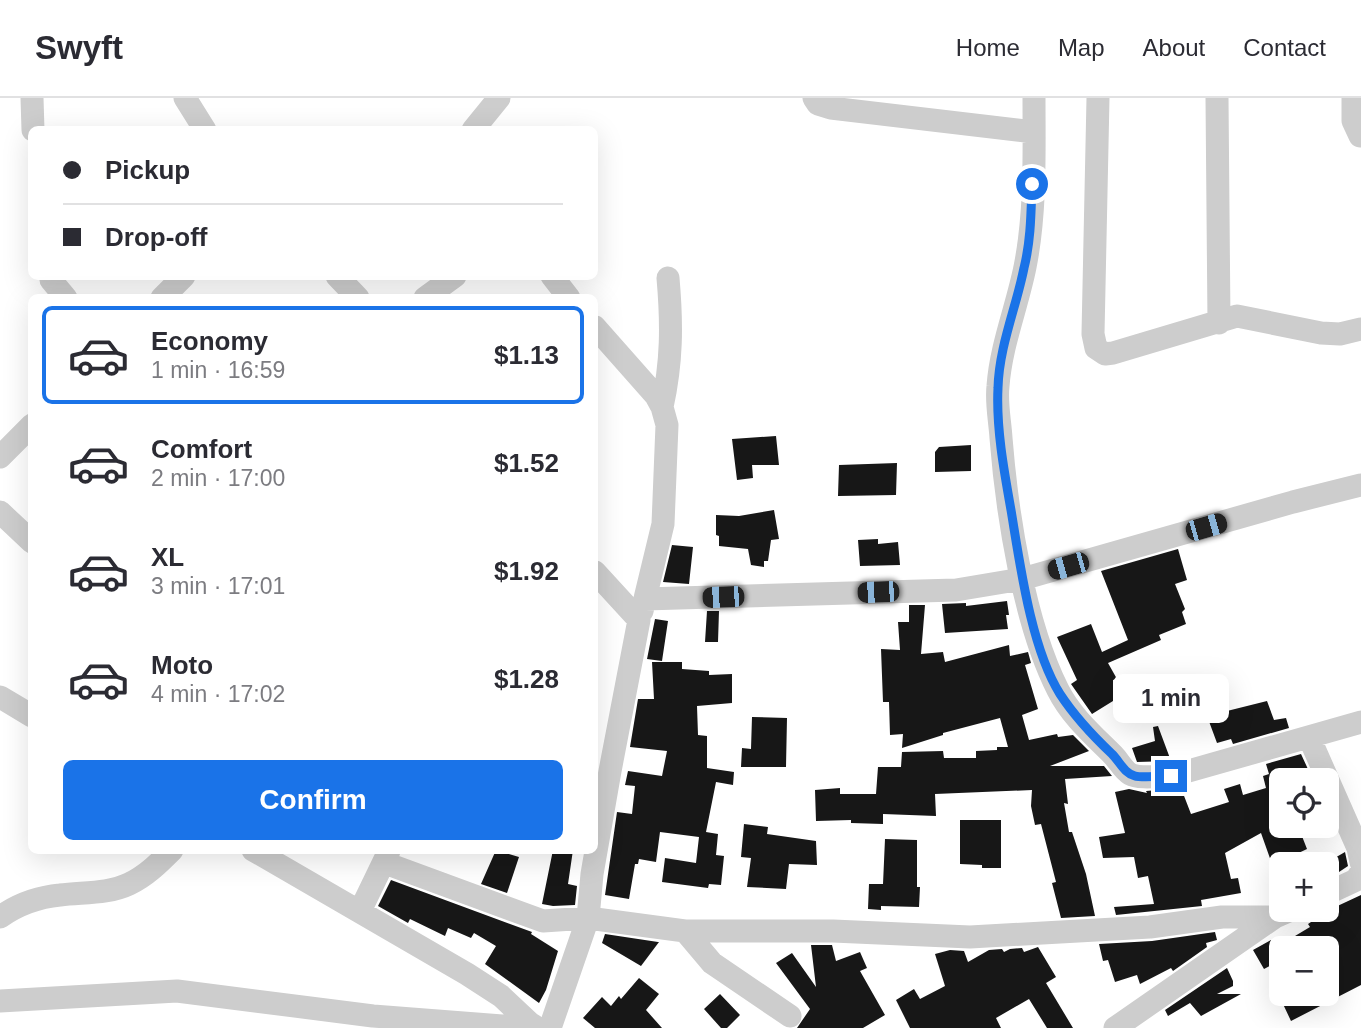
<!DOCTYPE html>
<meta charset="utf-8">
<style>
:root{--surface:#fff;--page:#f7f7f7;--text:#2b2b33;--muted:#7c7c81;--line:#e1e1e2;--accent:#1a73e8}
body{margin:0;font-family:Helvetica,sans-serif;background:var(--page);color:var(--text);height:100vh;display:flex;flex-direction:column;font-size:26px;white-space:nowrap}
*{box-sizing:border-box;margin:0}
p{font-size:23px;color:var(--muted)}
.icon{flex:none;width:38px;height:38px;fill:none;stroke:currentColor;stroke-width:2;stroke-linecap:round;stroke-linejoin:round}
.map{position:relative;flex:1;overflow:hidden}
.side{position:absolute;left:28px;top:196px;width:570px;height:560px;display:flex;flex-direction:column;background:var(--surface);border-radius:10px;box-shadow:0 7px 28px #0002}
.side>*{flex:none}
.top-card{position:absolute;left:28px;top:28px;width:570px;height:154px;border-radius:10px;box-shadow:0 7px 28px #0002;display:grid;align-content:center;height:154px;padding:0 35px;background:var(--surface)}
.tools{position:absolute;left:1269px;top:670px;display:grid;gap:14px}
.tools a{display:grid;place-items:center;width:70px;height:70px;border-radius:10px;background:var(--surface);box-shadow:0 7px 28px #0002;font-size:35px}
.end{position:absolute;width:32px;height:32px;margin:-16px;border:9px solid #1a73e8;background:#fff;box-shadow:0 0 0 4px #fff}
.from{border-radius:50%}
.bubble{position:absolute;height:49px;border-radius:10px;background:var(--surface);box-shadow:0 7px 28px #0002;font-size:23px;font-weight:800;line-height:49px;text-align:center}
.car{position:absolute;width:21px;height:42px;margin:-21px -10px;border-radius:9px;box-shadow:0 0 5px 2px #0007;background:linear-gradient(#222 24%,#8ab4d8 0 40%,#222 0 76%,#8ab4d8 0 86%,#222 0)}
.top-card b{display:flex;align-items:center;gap:24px;height:66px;font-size:26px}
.top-card b+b{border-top:2px solid var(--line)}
.top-card i{width:18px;height:18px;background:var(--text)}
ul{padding:12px 0 0;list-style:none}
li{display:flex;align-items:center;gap:21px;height:98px;margin:0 14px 10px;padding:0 21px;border:4px solid transparent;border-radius:10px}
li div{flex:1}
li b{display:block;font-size:26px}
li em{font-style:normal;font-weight:800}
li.on{border-color:var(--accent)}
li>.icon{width:63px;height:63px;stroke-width:1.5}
.button{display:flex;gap:14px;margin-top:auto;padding:14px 35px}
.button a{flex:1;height:80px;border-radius:10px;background:var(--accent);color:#fff;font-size:28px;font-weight:800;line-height:80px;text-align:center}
header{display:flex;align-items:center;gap:42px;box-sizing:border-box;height:98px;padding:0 35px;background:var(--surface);border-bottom:2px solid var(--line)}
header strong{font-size:33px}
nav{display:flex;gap:38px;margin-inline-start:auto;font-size:24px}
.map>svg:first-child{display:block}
.building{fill:#171717}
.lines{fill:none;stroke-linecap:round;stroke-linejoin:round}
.minor{stroke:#cdcdcd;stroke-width:23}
.route{stroke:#1a73e8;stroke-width:9}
</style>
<header>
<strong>Swyft</strong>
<nav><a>Home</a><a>Map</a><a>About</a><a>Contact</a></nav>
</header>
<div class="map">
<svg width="1361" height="930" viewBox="0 0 1361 930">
<rect width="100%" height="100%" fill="#fff"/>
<!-- building -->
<path class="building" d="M 776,338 L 779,367 L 752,367 L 753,380 L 737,382 L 732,341 Z
M 971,347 L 971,373 L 935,374 L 935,354 L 939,349 Z
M 897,365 L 896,397 L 838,398 L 839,367 Z
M 774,412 L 779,441 L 771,442 L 768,463 L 764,463 L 764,469 L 751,467 L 748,451 L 719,448 L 719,438 L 716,437 L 716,417 L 739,418 Z
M 878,441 L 878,446 L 898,444 L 900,467 L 860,468 L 858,442 Z
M 672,447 L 693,449 L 689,486 L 663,484 Z
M 1178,451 L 1187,482 L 1175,486 L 1185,511 L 1182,514 L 1186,526 L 1159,537 L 1161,542 L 1108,565 L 1117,581 L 1113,582 L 1113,603 L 1092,616 L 1071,586 L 1077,582 L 1057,539 L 1091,526 L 1102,554 L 1128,542 L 1101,473 Z
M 1007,503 L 1009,517 L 1006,517 L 1008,531 L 945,535 L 942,506 L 966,505 L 966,508 Z
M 909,507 L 925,507 L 921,556 L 943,554 L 945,564 L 1009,547 L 1010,558 L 1028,554 L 1031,565 L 1025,567 L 1038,611 L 1022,617 L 1029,642 L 1057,636 L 1058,639 L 1073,637 L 1089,653 L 1050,668 L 1104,668 L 1112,678 L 1065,681 L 1068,706 L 1064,705 L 1069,734 L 1072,734 L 1086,776 L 1095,818 L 1061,820 L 1052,785 L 1056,784 L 1041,726 L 1035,727 L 1031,708 L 1032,692 L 935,696 L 936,718 L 883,716 L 883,726 L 851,725 L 851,722 L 816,723 L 815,692 L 840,690 L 840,696 L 876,696 L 878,669 L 901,669 L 902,654 L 943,653 L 944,660 L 976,660 L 976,653 L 997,652 L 997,649 L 1008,649 L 1000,620 L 943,635 L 943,637 L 902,650 L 903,636 L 890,637 L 889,604 L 883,604 L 881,551 L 900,552 L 898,524 L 909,524 Z
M 707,513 L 719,513 L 718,544 L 705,544 Z
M 655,521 L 668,523 L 662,563 L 647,561 Z
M 652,564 L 682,564 L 682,571 L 709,573 L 709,577 L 732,576 L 732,605 L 697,608 L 698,637 L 707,638 L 707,670 L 734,674 L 733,687 L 716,684 L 706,734 L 718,736 L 716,757 L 724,758 L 721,787 L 709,786 L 708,790 L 662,784 L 665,760 L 696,765 L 699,739 L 660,734 L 656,764 L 639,761 L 638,766 L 635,766 L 629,801 L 605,797 L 617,714 L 632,716 L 635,688 L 625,687 L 628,673 L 662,678 L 667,653 L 630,649 L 638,601 L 654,601 Z
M 1172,578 L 1178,608 L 1150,614 L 1146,587 Z
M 1210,597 L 1215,613 L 1183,623 L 1180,608 Z
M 1267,603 L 1274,622 L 1286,620 L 1289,630 L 1233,646 L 1231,641 L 1217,645 L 1207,618 Z
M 752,619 L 787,620 L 786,669 L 741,669 L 742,650 L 751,651 Z
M 1158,628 L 1171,663 L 1137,664 L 1132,650 L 1155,643 L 1153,629 Z
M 1301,656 L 1313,682 L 1281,682 L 1281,728 L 1298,728 L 1307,751 L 1290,759 L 1294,766 L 1272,766 L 1261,735 L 1225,755 L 1231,781 L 1238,780 L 1241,795 L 1201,802 L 1202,808 L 1116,817 L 1114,809 L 1154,806 L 1148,778 L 1138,780 L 1134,759 L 1103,760 L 1099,739 L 1125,735 L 1115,694 L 1129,691 L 1147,695 L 1146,693 L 1181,690 L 1191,716 L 1229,704 L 1224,691 L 1240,686 L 1243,697 L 1266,690 L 1263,678 L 1269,676 L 1266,666 Z
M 960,722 L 1001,722 L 1001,770 L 982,770 L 982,767 L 960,766 Z
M 744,726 L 768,729 L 767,736 L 816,743 L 817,767 L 789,766 L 786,791 L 747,789 L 751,760 L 741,759 Z
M 885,741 L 917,742 L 917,789 L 920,789 L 919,809 L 881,808 L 881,812 L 868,811 L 869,786 L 883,786 Z
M 496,752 L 519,759 L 507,795 L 481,786 Z
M 553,752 L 573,752 L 568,786 L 577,788 L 575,807 L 553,808 L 542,806 Z
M 1345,754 L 1348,768 L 1333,778 L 1326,765 Z
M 391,782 L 532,834 L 531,836 L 558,853 L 546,892 L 539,905 L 485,866 L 496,848 L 474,835 L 471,840 L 448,830 L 445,838 L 410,821 L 408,825 L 378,808 Z
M 1361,797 L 1361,887 L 1291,923 L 1283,906 L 1289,903 L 1285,896 L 1326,896 L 1326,881 L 1332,878 L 1326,870 L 1326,850 L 1281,850 L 1281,862 L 1264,871 L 1253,852 L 1271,842 L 1275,850 L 1310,829 L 1308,826 L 1331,811 Z
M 1215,834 L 1217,842 L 1206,845 L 1207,849 L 1173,873 L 1171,870 L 1140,886 L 1137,877 L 1115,884 L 1108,862 L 1103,863 L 1099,846 L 1152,843 Z
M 605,836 L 658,844 L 659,844 L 641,868 L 602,845 Z
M 811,847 L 832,847 L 836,863 L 860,854 L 867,870 L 860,873 L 885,917 L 863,930 L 797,930 L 810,911 L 776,865 L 792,855 L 816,889 Z
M 1038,849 L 1056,879 L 1046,885 L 1073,930 L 1047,930 L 1029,901 L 996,920 L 1001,930 L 910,930 L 896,902 L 914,891 L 920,901 L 945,888 L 935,856 L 950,852 L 964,853 L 968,864 L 989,852 L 1002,851 L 1004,854 L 1010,851 L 1022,850 L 1024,854 Z
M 1227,870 L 1233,883 L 1233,888 L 1217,896 L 1241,896 L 1201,918 L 1190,905 L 1168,918 L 1165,912 Z
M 639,880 L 659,896 L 646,912 L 662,930 L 595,930 L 583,920 L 602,899 L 611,908 L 619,898 L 621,901 Z
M 720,896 L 740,917 L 727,930 L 721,930 L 704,911 Z"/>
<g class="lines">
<!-- minor -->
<path class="minor" d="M 32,0 L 33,32
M 185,0 L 205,32
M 814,0 L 818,6 L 831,10 L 1034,34
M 1034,0 C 1034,55 1036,114 1025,169 C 1017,209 1001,247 998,288 C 996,305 1000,323 1001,340 C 1007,416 1024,525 1058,592 C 1071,618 1093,637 1113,657 C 1119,663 1123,672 1130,676 C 1139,681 1160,678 1171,678 L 1361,624
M 1098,0 L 1093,236 L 1096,250 L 1105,256 L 1113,255 L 1237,218 L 1321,235 L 1340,236 L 1361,231
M 1217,0 L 1219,225
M 1353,0 L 1353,23 L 1360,38
M 473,32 L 499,0
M 337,178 L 358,200
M 552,178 L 569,200
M 51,182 L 66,200
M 162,200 L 184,178
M 425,200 L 455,178
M 595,229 L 656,298 L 662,309 L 667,327 L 663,426 L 642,513
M 662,309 C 672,264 672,226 668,180
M 0,359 L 32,327
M 0,414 L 32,444
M 645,501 L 956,492 L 1022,481 L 1293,404 L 1361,387
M 0,599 L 32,618
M 1309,639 L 1358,750 L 1361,764
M 253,752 L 467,876 L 501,898 L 535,930
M 385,765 L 543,823 L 588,820 L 685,833 L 833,833 L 970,839 L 1150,829 L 1222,819 L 1275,819
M 1326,796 L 1356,782 L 1361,774
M 360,813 L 389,753
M 0,819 C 17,807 39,799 60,797 C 83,794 108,796 129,786 C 146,778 159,765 172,752
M 685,833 L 712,865 L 790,918
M 0,903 L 177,893 L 373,918 L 502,928 L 533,927
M 550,930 L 588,820 L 592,776 L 610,673 L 639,522 L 595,474
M 1115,930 L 1275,819 L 1291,812"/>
</g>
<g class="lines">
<!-- route -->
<path class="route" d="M 1032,86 C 1031,114 1031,142 1024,170 C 1016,210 999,249 998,290 C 996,329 1004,373 1011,412 C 1020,466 1031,550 1060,596 C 1075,619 1093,638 1112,656 C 1120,664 1124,675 1135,678 C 1141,680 1163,678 1171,678"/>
</g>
</svg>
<div class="tools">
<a><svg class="icon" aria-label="locate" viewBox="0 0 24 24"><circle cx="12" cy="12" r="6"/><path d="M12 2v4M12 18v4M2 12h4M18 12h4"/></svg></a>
<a>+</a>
<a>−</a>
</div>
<i class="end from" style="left:1032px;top:86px"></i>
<i class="end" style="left:1171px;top:678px"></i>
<div class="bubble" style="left:1113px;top:576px;width:116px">1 min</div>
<i class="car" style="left:1206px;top:429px;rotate:74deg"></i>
<i class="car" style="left:1068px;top:468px;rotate:254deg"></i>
<i class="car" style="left:878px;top:494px;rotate:268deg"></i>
<i class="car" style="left:723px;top:499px;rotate:268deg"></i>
<div class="top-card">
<b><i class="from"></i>Pickup</b>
<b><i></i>Drop-off</b>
</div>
<section class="side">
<ul>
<li class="on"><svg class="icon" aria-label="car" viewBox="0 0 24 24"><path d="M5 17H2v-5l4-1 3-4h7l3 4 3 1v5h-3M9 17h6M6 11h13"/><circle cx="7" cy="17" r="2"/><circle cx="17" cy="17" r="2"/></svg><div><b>Economy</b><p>1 min · 16:59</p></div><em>$1.13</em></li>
<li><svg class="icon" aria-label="car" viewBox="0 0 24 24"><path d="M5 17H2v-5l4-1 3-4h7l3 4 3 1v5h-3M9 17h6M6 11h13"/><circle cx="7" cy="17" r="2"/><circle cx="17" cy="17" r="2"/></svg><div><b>Comfort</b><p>2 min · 17:00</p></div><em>$1.52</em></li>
<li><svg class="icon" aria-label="car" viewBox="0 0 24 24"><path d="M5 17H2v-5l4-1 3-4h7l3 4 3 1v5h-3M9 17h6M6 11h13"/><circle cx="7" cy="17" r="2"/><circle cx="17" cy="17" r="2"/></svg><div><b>XL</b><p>3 min · 17:01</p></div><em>$1.92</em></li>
<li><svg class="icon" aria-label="car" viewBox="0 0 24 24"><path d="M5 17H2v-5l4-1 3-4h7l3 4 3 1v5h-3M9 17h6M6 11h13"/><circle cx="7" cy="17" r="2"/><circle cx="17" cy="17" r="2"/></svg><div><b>Moto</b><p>4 min · 17:02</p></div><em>$1.28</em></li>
</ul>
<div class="button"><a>Confirm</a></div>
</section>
</div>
